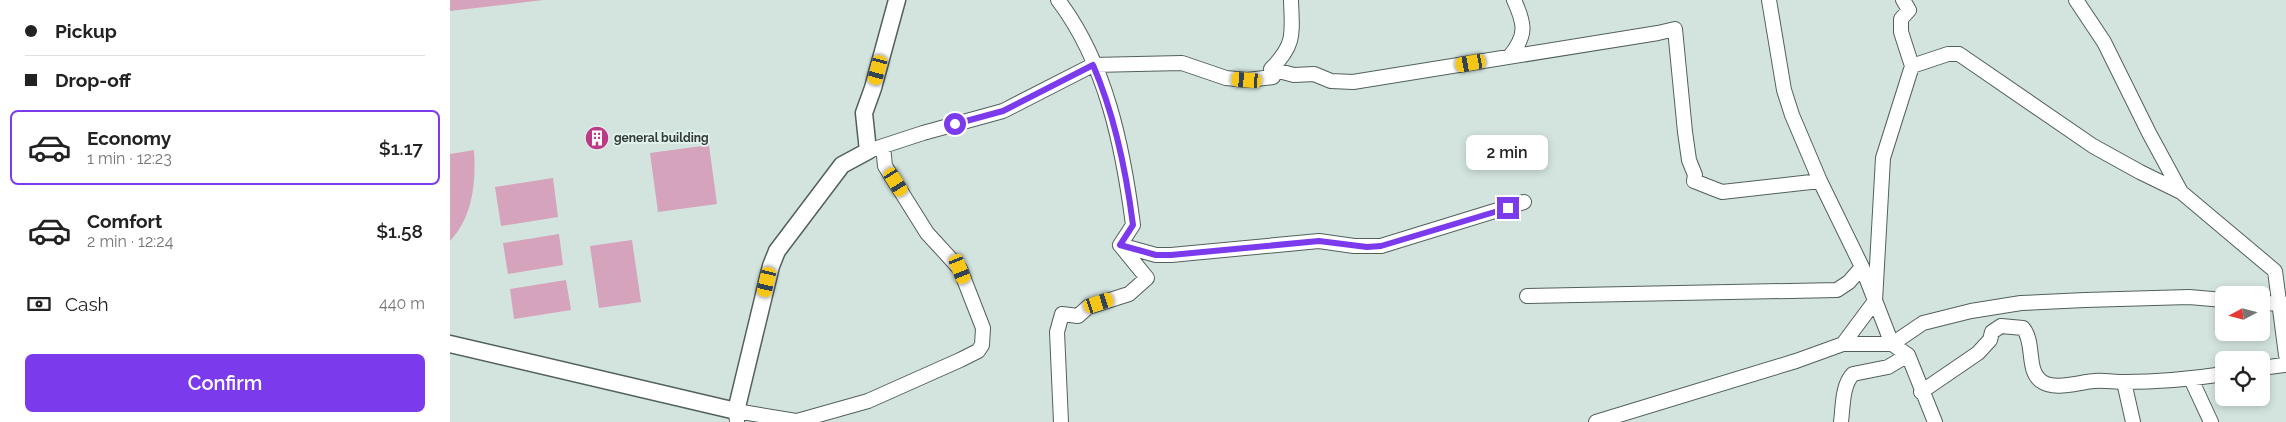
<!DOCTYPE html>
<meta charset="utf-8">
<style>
:root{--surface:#fff;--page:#f2f2f2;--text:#222;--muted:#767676;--line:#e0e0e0;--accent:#7c3aed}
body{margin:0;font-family:Raleway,sans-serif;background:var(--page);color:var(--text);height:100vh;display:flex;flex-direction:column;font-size:19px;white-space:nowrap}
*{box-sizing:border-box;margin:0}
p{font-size:16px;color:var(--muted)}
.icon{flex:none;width:28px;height:28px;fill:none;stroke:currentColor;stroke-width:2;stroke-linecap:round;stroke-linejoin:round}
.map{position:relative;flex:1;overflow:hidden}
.sheet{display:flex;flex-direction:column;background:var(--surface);width:450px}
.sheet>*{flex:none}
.guide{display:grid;align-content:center;height:110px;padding:0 25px;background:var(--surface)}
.needle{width:32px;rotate:263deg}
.tools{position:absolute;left:1765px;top:286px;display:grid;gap:10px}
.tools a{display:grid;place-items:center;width:55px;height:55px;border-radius:8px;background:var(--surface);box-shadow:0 2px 8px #0003;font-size:25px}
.end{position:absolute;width:22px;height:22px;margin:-11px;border:6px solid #7c3aed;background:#fff;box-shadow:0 0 0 2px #fff}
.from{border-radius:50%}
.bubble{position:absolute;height:35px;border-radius:8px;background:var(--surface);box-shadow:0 2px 8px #0003;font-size:16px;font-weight:600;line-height:35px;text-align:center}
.car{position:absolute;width:15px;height:30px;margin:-15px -8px;border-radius:6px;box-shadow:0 0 4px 1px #0007;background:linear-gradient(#f5c518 24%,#345 0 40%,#f5c518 0 76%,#345 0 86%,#f5c518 0)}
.guide b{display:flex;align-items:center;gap:18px;height:48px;font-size:19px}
.guide b+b{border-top:1px solid var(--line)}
.guide i{width:12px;height:12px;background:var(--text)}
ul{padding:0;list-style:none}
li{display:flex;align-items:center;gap:15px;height:75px;margin:0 10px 8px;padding:0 15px;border:2px solid transparent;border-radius:8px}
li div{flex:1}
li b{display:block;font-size:19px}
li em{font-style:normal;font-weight:600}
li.current{border-color:var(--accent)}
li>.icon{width:45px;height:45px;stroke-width:1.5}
.pay{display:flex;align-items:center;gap:12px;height:55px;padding:0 25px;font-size:19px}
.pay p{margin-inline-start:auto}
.primary-button{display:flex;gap:10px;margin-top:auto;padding:10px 25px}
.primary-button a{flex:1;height:58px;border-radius:8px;background:var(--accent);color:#fff;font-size:20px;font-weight:600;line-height:58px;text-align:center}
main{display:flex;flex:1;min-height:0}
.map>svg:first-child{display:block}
.green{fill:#d5a3bb}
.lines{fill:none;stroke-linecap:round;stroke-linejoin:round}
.minor-casing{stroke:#52605b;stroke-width:16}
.tertiary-casing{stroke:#52605b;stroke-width:19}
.minor{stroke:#fff;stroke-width:14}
.tertiary{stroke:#fff;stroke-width:16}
.route{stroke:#7c3aed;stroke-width:6}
.labels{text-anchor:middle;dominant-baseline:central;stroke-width:4;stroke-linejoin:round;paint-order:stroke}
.poi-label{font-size:12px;font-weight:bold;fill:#323936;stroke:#e0f1eb;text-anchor:start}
</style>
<main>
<section class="sheet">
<div class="guide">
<b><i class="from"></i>Pickup</b>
<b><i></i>Drop-off</b>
</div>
<ul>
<li class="current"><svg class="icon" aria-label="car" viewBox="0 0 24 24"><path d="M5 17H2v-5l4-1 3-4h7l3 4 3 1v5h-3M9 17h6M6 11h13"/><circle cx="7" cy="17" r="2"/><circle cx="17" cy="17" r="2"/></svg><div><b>Economy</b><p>1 min · 12:23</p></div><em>$1.17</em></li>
<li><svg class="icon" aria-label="car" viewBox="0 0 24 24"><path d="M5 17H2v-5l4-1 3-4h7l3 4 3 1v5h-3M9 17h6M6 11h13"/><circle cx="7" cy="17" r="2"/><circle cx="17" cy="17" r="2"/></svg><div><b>Comfort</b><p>2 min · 12:24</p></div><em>$1.58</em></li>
</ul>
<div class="pay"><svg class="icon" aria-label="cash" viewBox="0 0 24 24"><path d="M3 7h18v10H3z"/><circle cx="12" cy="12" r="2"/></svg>Cash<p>440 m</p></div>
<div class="primary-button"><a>Confirm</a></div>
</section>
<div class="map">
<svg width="1836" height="422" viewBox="0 0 1836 422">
<rect width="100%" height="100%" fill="#d3e4de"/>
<!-- green -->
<path class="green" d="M 0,0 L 93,0 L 0,11 Z
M 259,145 L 267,204 L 208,212 L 200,153 Z
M 24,150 C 26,183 23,216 0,241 L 0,154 Z
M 103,178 L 108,217 L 51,226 L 45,187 Z
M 109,234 L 113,265 L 58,274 L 53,243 Z
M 182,240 L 191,302 L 149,308 L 140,246 Z
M 116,280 L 121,310 L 64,319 L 60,289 Z"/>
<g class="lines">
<!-- minor casing -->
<g class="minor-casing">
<path id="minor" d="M 608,0 C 656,63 673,147 683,225 L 670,245 L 697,278 L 679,294 L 638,307 L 628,316 L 612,314 L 607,332 L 611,422
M 1319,0 L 1334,90 L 1342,115 L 1370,181 L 1412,267 L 1442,344 L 1458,355 L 1485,422
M 1626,0 L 1654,42 L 1699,133 L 1731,192
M 1060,56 C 1077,35 1075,24 1064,0
M 1462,66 L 1498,54 L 1509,54 L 1643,146 L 1690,172 L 1731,192 L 1825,271 L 1836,355
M 821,69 C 846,44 842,33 841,0
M 418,151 L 473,133 L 553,111 L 643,65 L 732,63 L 776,78 L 797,80 L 823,77 L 821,69 L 844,75 L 864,74 L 881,81 L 903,82 L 1208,33 L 1225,29 L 1235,132 L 1239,160 L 1245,175 L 1244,181 L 1272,192 L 1370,181
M 670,245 L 706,255 L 721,255 L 869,241 L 904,246 L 931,246 L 1074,202
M 1077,296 L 1387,290 L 1399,282 L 1412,267
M 1811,303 L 1836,304
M 1393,344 L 1425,301 L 1433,158 L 1462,66 L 1451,32 L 1451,19 L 1459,10 L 1453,0
M 1811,368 L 1834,365
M 1741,379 L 1761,422
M 1674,382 L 1683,422
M 1471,392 L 1528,353 L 1540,340 L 1542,332 L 1551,326 L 1573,328 C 1585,342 1576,370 1591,381 C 1604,391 1629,382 1644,381 C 1654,380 1664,382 1674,382 C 1708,382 1741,379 1774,374
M 347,421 L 418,401 L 510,360 L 528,351 L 532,345 L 533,328 L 510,269 L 477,233 L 435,166 L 433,146
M 287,422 L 286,411 L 352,422
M 1146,422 L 1346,361 L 1393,344 L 1442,344 L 1473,323 L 1521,311 L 1571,303 L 1635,300 L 1739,297 L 1774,300
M 1391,422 C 1393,407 1392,385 1403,374 L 1438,367 L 1458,355"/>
</g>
<!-- tertiary casing -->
<g class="tertiary-casing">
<path id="tertiary" d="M 0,344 L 286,411 L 321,266 L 327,251 L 392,165 L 418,151 L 414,113 L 423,88 L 447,0"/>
</g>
<!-- minor -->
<use href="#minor" class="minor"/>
<!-- tertiary -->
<use href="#tertiary" class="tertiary"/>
</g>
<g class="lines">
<!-- route -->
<path class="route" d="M 505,124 L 553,111 L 643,65 C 665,116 676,170 683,225 L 670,245 L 706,255 L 721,255 L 869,241 L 917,247 L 931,246 L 1058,208"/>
</g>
<!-- icons -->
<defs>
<g id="building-disc" transform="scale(1.25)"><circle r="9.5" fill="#bb3b87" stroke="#e0f1eb"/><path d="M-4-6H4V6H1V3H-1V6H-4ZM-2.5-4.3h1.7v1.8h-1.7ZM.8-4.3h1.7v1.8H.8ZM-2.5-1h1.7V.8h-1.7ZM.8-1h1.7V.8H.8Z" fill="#fff"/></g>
</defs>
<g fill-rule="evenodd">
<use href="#building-disc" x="147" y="138"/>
</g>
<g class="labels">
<!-- poi labels -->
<g class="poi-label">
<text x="164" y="138">general building</text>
</g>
</g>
</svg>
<div class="tools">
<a><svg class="needle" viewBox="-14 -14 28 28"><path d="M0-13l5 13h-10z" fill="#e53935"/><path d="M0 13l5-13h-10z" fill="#767676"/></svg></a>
<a><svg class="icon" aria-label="locate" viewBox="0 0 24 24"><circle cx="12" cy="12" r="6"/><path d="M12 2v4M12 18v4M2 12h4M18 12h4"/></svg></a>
</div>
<i class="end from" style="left:505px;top:124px"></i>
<i class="end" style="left:1058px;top:208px"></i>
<div class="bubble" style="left:1016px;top:135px;width:82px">2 min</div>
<i class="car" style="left:1021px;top:63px;rotate:260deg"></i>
<i class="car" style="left:428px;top:70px;rotate:195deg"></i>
<i class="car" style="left:797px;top:80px;rotate:274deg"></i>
<i class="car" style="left:446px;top:182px;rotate:148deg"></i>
<i class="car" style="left:510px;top:269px;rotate:158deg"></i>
<i class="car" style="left:317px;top:282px;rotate:193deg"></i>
<i class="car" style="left:649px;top:303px;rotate:72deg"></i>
</div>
</main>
